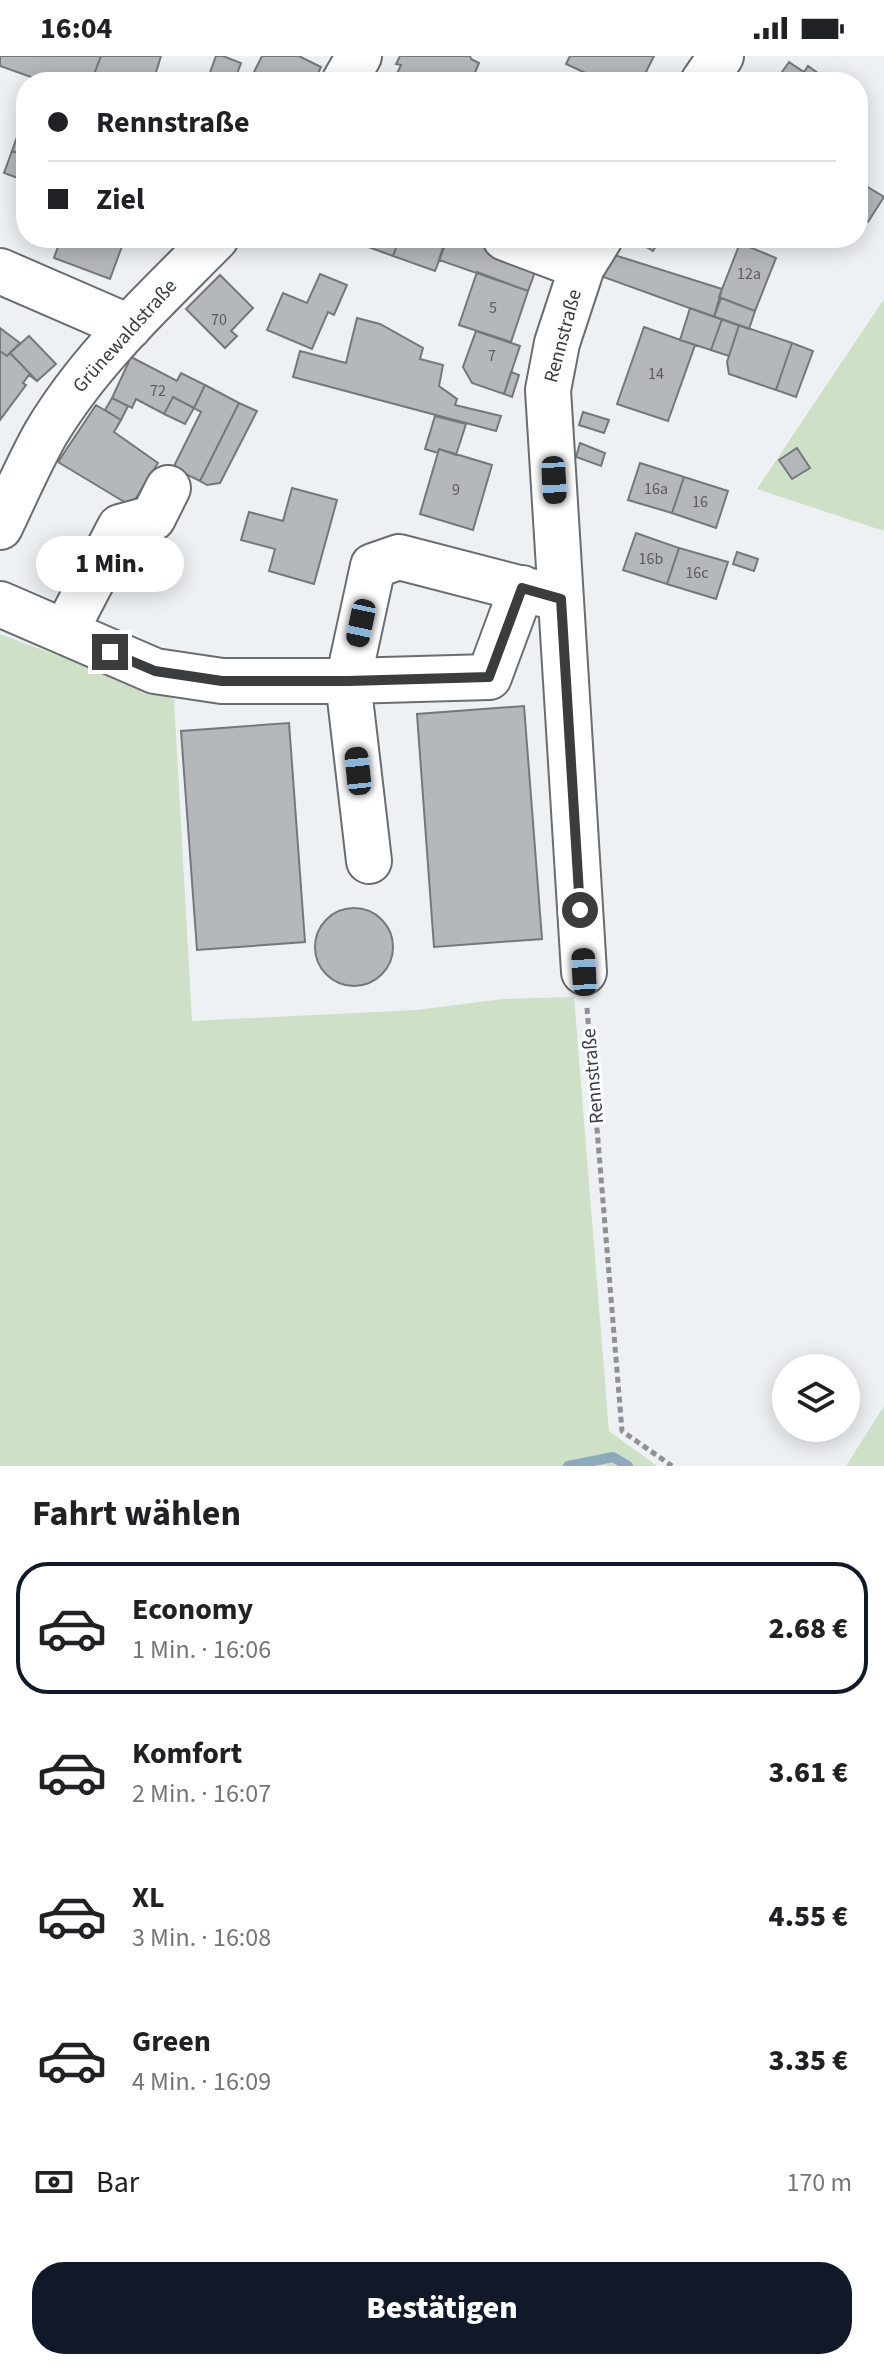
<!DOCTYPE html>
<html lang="de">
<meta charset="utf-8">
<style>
:root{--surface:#fff;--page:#f2f2f2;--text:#202124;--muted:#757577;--line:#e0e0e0;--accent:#111827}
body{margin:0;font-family:"Source Sans 3",sans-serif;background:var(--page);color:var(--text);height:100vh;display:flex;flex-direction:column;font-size:30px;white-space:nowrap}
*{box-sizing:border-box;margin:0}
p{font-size:26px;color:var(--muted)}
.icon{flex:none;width:44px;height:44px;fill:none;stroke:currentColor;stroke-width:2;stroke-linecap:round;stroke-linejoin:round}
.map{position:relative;height:1410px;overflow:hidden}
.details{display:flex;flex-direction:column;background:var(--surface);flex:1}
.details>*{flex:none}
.guide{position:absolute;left:16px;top:16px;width:852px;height:176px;border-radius:32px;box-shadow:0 4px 20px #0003;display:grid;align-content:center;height:176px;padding:0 32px;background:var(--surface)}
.controls{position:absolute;left:772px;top:1298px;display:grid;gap:16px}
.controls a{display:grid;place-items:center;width:88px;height:88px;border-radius:50%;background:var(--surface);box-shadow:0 4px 20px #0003;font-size:40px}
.end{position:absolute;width:36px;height:36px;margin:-18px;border:10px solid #3b3c3d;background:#fff;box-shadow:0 0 0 4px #fff}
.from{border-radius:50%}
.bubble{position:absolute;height:56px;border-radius:28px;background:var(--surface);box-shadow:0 4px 20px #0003;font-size:26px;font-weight:800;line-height:56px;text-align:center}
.car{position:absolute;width:24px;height:48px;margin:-24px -12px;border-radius:10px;box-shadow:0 0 6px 2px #0007;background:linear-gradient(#222 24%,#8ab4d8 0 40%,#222 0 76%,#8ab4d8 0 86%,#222 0)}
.guide b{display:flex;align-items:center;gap:28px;height:76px;font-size:30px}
.guide b+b{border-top:2px solid var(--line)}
.guide i{width:20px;height:20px;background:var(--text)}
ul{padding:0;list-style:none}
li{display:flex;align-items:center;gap:24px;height:132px;margin:0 16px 12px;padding:0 16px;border:4px solid transparent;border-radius:32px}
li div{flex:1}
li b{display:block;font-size:30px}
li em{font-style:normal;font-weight:800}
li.current{border-color:var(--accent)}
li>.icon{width:72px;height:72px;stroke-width:1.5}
h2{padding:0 32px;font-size:36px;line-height:96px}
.pay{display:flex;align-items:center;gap:20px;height:88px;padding:0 32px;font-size:30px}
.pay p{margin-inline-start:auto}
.button{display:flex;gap:16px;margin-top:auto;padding:16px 32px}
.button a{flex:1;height:92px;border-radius:32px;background:var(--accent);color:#fff;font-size:32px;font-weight:800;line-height:92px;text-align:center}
.status{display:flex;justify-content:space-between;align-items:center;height:56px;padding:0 40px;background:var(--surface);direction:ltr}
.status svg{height:22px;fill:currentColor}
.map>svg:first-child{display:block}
.green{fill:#cee1c7}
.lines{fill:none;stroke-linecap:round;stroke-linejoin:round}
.stream{stroke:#8da9bc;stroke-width:10}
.building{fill:#b5b8bb;stroke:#75787b;stroke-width:2}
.minor-casing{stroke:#6a6d6f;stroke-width:48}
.path{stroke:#8f9193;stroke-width:5;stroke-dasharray:6 4;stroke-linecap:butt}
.minor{stroke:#fff;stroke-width:44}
.route{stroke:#3b3c3d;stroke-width:10}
.labels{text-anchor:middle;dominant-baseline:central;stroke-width:6;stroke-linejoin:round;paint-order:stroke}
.number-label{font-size:16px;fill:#5a5b5c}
.street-label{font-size:20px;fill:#3b3c3d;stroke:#fcfeff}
</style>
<div class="status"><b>16:04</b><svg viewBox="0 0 49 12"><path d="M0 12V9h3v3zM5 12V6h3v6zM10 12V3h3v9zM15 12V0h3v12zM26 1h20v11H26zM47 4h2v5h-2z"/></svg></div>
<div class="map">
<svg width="884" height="1410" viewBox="0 0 884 1410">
<rect width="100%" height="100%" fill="#edf1f4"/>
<!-- green -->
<path class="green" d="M 884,243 L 884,475 L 757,433 Z
M 0,578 L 174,643 L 192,965 L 416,954 L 503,943 L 574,941 L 609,1375 L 657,1410 L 0,1410 Z
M 884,1350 L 884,1410 L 846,1410 Z"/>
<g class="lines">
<!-- stream -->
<path class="stream" d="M 568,1410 L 613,1401 L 628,1410"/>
</g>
<!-- building -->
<path class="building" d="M 0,0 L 101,0 L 91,26 L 45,26 L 0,10 Z
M 101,0 L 161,0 L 153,26 L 91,26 Z
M 216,0 L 223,0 L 241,7 L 234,26 L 212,26 L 208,22 Z
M 262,0 L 299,0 L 321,11 L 314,26 L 258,26 L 251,22 Z
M 400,0 L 470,0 L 471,3 L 479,7 L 474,19 L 478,21 L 476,26 L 404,26 L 395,22 L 401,9 L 396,8 Z
M 570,0 L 654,0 L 641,26 L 605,26 L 566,8 Z
M 789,6 L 804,16 L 808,10 L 822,20 L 818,26 L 775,26 Z
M 26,56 L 26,100 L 12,95 Z
M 12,95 L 26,100 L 26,125 L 4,117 Z
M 858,125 L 884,141 L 868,166 L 858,160 Z
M 61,182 L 125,182 L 110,223 L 54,202 Z
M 344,182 L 400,182 L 393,200 Z
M 400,182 L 447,184 L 435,215 L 393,200 Z
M 446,182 L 472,182 L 520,199 L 535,216 L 528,235 L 439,204 Z
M 631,182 L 661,182 L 653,195 Z
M 740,187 L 776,202 L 755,255 L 719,241 Z
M 608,197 L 722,233 L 714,261 L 598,219 Z
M 477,216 L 528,235 L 511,286 L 459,269 Z
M 320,218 L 347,229 L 334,259 L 328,256 L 312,293 L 267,274 L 283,237 L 307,247 Z
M 220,219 L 253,252 L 231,275 L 237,280 L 225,292 L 186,253 Z
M 721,242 L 755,255 L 749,273 L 714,261 Z
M 690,252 L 722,263 L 711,294 L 680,284 Z
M 357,262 L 380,268 L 423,292 L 420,303 L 443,309 L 439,330 L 457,343 L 455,349 L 501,360 L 496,375 L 293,321 L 300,295 L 346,307 Z
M 722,263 L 739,269 L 729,300 L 711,294 Z
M 739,269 L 792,287 L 776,334 L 729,318 L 727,306 Z
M 644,271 L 695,289 L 668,365 L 617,348 Z
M 0,272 L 20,287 L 7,300 L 0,295 Z
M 476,275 L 520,290 L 504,338 L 472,327 L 463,311 Z
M 29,280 L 56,308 L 37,325 L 10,297 Z
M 792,287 L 813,295 L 796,341 L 776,334 Z
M 0,295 L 7,300 L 10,297 L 37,325 L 29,319 L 23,327 L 26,329 L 0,364 Z
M 131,301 L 177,325 L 181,317 L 205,329 L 194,352 L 173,341 L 164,358 L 136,343 L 132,352 L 112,342 Z
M 511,316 L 519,319 L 512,341 L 504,338 Z
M 205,329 L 239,347 L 200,425 L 173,412 L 201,356 L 194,352 Z
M 173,341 L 194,352 L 185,368 L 164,358 Z
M 112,342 L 128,350 L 121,364 L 105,354 Z
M 239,347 L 257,355 L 220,427 L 207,429 L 200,425 Z
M 96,349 L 121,364 L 114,376 L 158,407 L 131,450 L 58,406 Z
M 583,356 L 609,364 L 604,377 L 579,369 Z
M 435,360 L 466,368 L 456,399 L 439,393 L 438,397 L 425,393 Z
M 580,387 L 605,397 L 601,410 L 576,401 Z
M 797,392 L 810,412 L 792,423 L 779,404 Z
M 439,393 L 492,409 L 473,474 L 420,458 Z
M 640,407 L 684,421 L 672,457 L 628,444 Z
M 684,421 L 728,435 L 716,472 L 672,457 Z
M 292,432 L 337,444 L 314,528 L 269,515 L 275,493 L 241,484 L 249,456 L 283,465 Z
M 636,477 L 679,492 L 667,528 L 623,514 Z
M 679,492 L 728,506 L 716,543 L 667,528 Z
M 737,496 L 758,503 L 754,515 L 733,508 Z
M 524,650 L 542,883 L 434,891 L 417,658 Z
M 289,667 L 305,886 L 197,894 L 181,675 Z
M315 891a39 39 0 1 1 78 0a39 39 0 1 1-78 0Z"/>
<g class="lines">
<!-- minor casing -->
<g class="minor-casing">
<path id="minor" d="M 344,26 L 359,0
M 703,26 L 721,0
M 505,182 L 582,211
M 0,215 L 129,271
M 0,471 C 15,440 29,407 46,377 C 90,303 156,243 216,182
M 522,532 L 489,621 L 348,625 L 373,510 L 399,501 L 561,543
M 0,548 L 155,615 L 222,625 L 348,625 L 369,805
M 65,576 L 120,471 L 153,462 L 168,432
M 584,916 L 548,334 L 557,287 L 582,211 L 600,182"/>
</g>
<!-- path -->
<path class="path" d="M 587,952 L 622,1375 L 672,1410"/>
<!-- minor -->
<use href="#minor" class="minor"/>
</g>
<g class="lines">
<!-- route -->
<path class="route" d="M 110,596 L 155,615 L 222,625 L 348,625 L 489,621 L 522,532 L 561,543 L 580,854"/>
</g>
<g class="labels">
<!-- number labels -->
<g class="number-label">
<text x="749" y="218">12a</text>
<text x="493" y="252">5</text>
<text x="219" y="264">70</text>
<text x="492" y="300">7</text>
<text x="656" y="318">14</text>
<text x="158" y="335">72</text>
<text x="656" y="433">16a</text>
<text x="456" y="434">9</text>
<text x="700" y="446">16</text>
<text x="651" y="503">16b</text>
<text x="697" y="517">16c</text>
</g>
<!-- street labels -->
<g class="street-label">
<text transform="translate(125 280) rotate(-48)">Grünewaldstraße</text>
<text transform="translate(563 280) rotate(-75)">Rennstraße</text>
<text transform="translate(593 1020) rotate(-95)">Rennstraße</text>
</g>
</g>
</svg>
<div class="controls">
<a><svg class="icon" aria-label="layers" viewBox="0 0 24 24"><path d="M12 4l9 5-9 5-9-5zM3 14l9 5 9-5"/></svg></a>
</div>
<i class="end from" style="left:580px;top:854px"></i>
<i class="end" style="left:110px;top:596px"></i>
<div class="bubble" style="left:36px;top:480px;width:148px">1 Min.</div>
<i class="car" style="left:554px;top:424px;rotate:177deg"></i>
<i class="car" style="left:361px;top:567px;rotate:192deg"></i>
<i class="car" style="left:358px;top:715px;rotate:354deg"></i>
<i class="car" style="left:584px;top:916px;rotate:357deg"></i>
<div class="guide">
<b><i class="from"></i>Rennstraße</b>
<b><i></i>Ziel</b>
</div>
</div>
<section class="details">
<h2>Fahrt wählen</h2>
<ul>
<li class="current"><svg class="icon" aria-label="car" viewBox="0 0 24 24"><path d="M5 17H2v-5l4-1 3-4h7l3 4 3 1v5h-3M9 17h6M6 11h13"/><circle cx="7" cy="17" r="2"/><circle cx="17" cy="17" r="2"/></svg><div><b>Economy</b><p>1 Min. · 16:06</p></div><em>2.68 €</em></li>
<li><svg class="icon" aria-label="car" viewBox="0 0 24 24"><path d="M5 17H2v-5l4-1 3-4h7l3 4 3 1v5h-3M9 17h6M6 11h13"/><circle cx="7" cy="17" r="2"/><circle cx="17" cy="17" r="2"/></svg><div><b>Komfort</b><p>2 Min. · 16:07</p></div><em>3.61 €</em></li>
<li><svg class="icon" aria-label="car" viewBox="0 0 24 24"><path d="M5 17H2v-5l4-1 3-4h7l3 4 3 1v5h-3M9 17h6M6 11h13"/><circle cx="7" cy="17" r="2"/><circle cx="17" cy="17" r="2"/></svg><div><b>XL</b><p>3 Min. · 16:08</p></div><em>4.55 €</em></li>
<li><svg class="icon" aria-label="car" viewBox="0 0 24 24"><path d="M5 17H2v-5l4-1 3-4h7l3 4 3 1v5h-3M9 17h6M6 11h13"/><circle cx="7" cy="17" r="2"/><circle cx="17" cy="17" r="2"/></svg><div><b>Green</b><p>4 Min. · 16:09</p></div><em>3.35 €</em></li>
</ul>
<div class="pay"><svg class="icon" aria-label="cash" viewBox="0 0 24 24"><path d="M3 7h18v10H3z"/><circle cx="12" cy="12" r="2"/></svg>Bar<p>170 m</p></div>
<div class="button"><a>Bestätigen</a></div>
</section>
